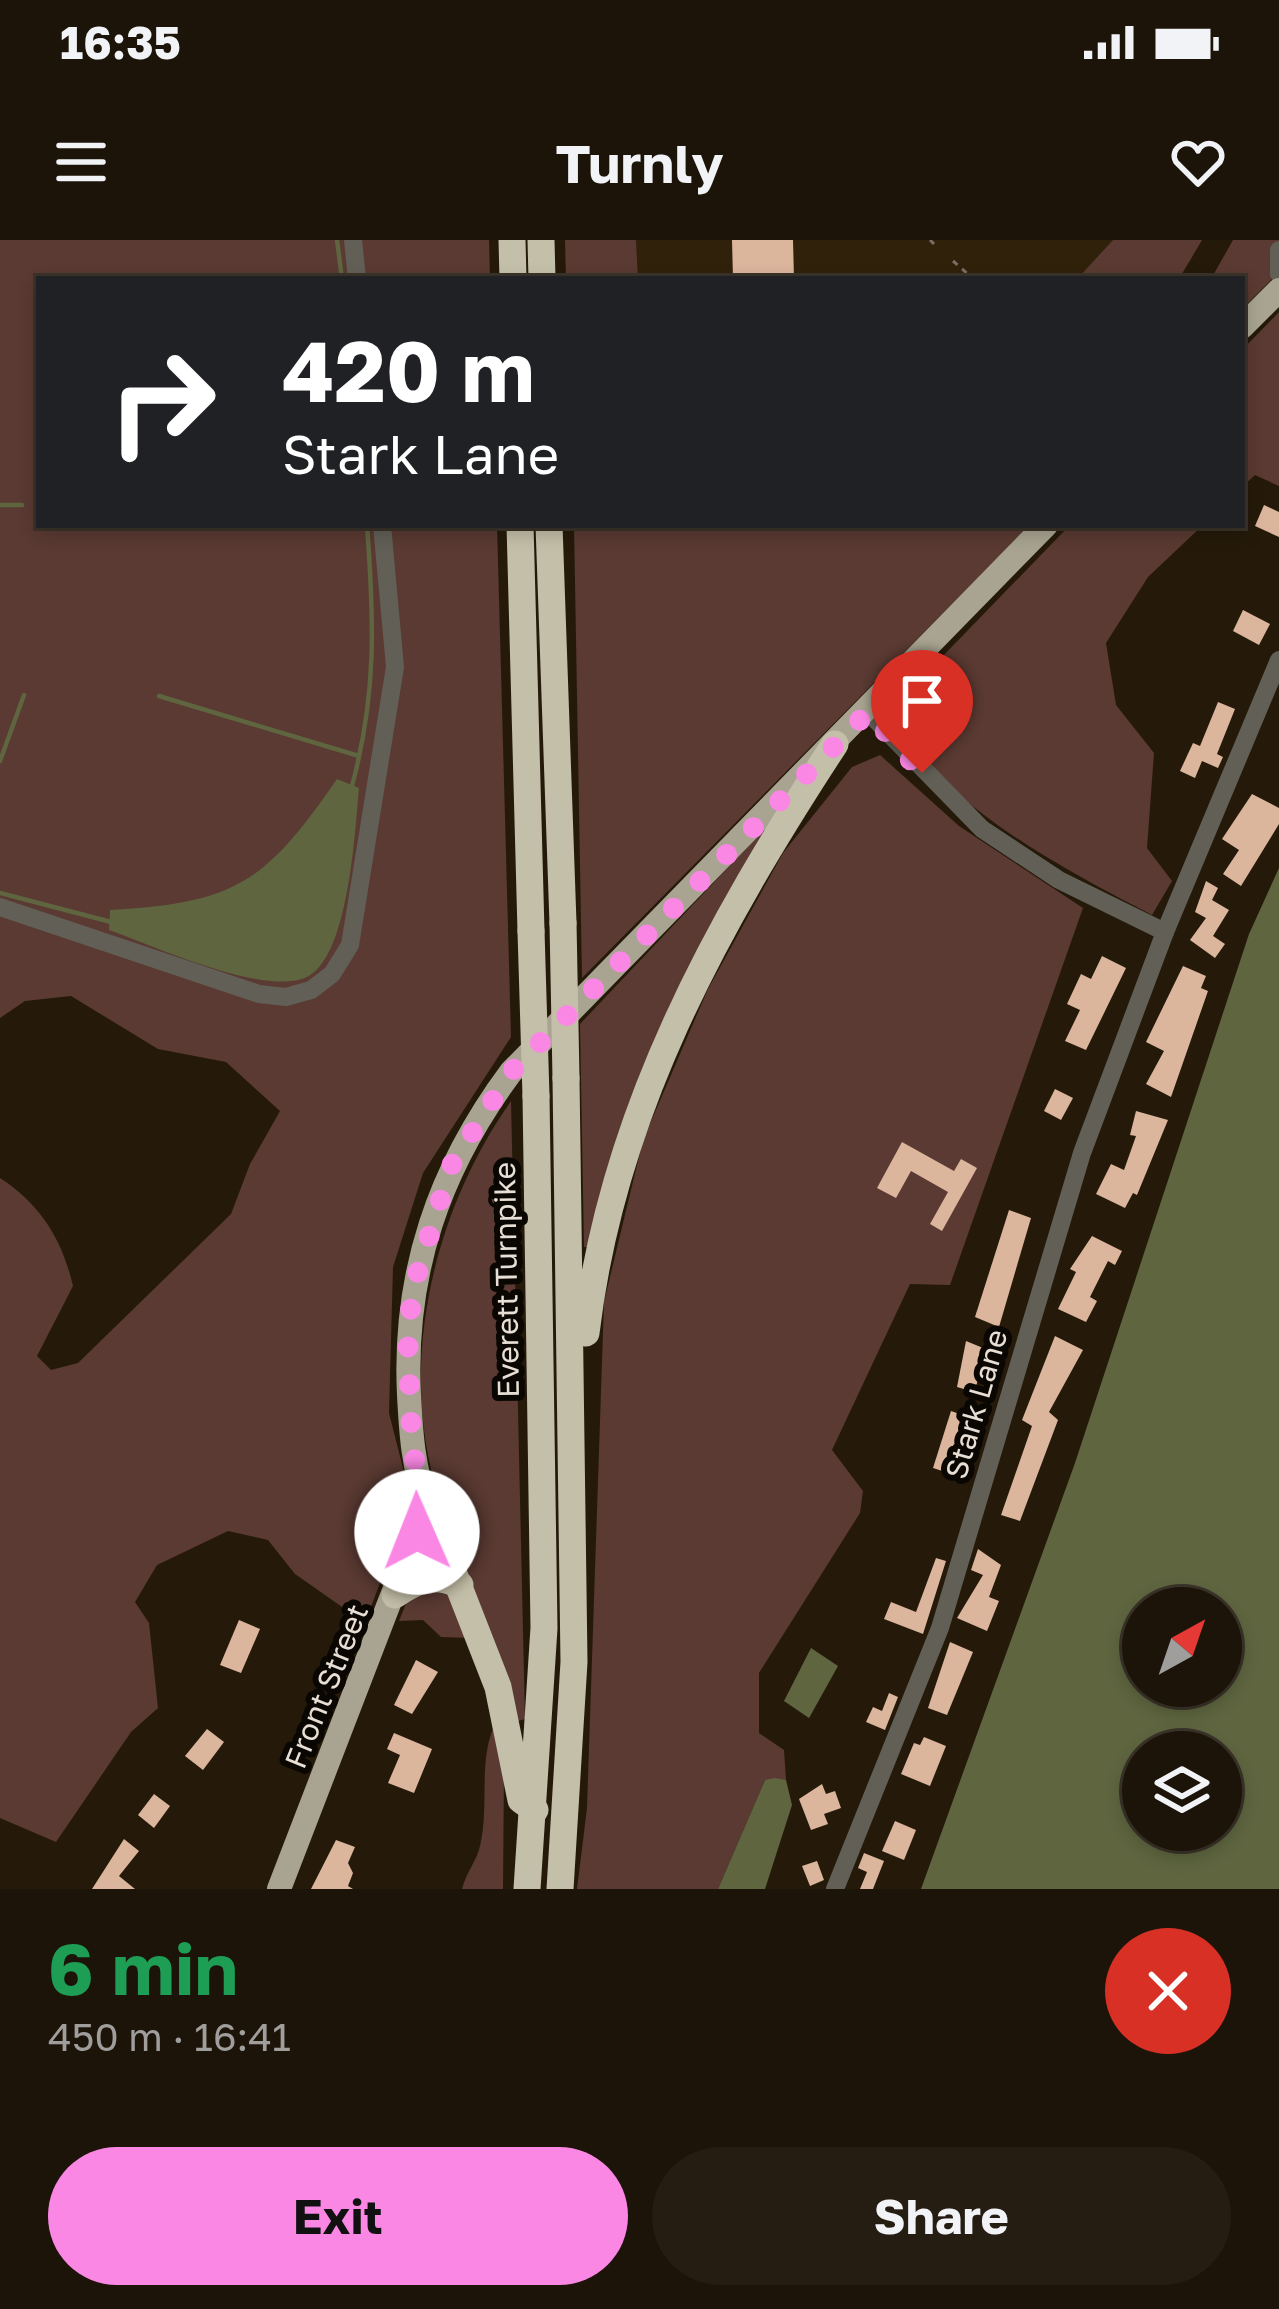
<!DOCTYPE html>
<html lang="en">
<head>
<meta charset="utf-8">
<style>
  body { margin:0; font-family:"Golos Text",sans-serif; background:#251d12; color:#f1f3f6; height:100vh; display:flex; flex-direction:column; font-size:45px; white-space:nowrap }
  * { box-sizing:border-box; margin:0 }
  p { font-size:39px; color:#a09e9c }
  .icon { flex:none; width:66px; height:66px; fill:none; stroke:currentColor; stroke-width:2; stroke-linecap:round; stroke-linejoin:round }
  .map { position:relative; height:1649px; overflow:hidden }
  .drawer { display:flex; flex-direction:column; background:#1c1408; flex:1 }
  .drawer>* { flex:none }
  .guide { position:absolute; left:36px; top:36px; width:1209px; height:252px; border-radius:0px; box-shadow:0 6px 18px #0003,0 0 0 3px #3a3329; background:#202124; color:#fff; overflow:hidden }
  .needle { width:78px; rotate:40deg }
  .controls { position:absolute; left:1122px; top:1347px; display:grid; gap:24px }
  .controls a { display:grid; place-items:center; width:120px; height:120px; border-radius:50%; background:#1c1408; box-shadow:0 6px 18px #0003,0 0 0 3px #3a3329; font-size:60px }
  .pin { position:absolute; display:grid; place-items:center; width:102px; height:102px; color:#fff; margin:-123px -51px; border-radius:50% 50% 50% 0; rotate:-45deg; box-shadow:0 0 12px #0007 }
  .pin .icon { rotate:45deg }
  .me { position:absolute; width:132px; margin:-66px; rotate:359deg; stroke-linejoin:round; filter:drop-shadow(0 0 9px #0008) }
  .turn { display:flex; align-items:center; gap:42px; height:252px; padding:0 48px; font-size:54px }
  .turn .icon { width:156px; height:156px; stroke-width:2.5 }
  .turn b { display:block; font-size:84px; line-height:102px }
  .round { display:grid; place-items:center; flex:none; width:126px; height:126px; border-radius:63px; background:#251d12 }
  .summary { display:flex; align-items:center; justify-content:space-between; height:204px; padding:0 48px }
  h1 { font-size:72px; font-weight:700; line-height:90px; color:#1e9e55 }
  .button { display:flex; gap:24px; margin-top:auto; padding:24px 48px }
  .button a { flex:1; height:138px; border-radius:72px; background:#fb87e5; color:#111; font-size:48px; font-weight:700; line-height:138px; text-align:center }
  .button a+a { background:#251d12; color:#f1f3f6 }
  .status { display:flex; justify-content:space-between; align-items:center; height:84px; padding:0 60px; background:#1c1408; direction:ltr }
  .status svg { height:33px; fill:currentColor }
  header { display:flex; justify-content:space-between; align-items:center; height:156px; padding:0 48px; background:#1c1408; font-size:54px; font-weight:700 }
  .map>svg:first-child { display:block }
</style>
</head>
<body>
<div class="status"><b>16:35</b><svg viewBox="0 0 49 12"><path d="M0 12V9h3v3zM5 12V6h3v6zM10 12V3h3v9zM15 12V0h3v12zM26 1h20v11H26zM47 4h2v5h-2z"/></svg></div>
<header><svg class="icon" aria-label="menu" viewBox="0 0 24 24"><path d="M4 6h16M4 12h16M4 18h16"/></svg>Turnly<svg class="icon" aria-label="heart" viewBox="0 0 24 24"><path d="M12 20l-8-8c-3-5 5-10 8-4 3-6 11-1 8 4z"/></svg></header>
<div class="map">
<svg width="1279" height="1649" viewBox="0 0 1279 1649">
  <rect width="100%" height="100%" fill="#251a0a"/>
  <polygon fill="#30210b" points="636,0 1113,0 1077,39 638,39"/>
  <g fill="#5a3a32">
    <path d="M0,0h489l1,39h-451v246h458l14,512 -88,136 -30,94 -4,146 22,87 -46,123 -70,-49 -27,-34 -40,-9 -71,34 -22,37 14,21 9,85 -27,24 -75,110 -56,-24v-640c41,27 62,61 73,108l-36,70 14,14 27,-7 153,-149 19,-50 30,-53 -54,-49 -68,-13 -87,-53 -46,5 -25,17z"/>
    <polygon points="565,0 636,0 638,39 566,39"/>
    <polygon points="1113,0 1202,0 1179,39 1077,39"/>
    <polygon points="1233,0 1279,0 1279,32 1242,69 1242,39 1211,39"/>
    <polygon points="1279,72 1279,246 1255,235 1242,247 1242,110"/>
    <polygon points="574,285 1030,285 582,738"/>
    <path d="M1070,285h133l-55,52 -42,66 10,62 38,48 -7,95 25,33 -20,34c-63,-33 -271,-136 -245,-222z"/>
    <polygon points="880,515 959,586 1083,668 950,1045 910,1044 832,1210 863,1251 860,1273 759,1433 759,1493 784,1510 786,1540 765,1540 718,1649 577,1649 587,1568 604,1062 643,900 708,749 783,613 852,527"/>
    <polygon points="773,580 593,1007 584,1007 580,784"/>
    <path d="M511,861l14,618 -7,2c-19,-75 -52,-143 -77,-217 -46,-134 -9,-291 70,-403z"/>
    <polygon points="444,1348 472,1398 441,1397 423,1380 399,1381 409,1356"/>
    <path d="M496,1482l8,45 -1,122h-41c4,-16 15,-29 18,-43 10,-42 -3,-86 16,-124z"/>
  </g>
  <g fill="#5e653f" fill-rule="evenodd">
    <path d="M337,539l22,9c-4,42 -10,172 -54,190 -45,17 -151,-32 -196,-48l1,-20c126,-7 156,-28 227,-131z"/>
    <path d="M1279,628v1021h-358l154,-426 174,-529zM1221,1368v78h-78v-78zM1221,1512v78h-78v-78z"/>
    <polygon points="811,1408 838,1426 809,1478 784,1461"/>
    <polygon points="775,1538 786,1540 792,1565 765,1649 718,1649 765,1540"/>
  </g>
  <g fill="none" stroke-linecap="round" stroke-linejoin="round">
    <g stroke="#5e653f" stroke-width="4.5">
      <polyline points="337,0 342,39"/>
      <polyline points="0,265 22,265"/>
      <polyline points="159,456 359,516"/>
      <polyline points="0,521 24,455"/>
      <path d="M352,546c25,-93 22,-166 15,-261"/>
      <polyline points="0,653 115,683"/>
    </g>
  </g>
  <g fill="#dbb59c">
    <polygon points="732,0 793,0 794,39 733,39"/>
    <polygon points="1264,265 1279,272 1279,297 1255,286"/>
    <polygon points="1243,370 1270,384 1259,405 1233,391"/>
    <polygon points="1218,462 1235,469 1217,514 1223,517 1218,528 1202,521 1195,538 1180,531 1193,503 1200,506"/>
    <polygon points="1252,554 1279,568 1279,584 1241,646 1223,634 1239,610 1222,599"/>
    <polygon points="1206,641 1218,648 1212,660 1229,670 1213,696 1225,704 1215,718 1190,700 1206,678 1195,672"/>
    <polygon points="1102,716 1126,728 1086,810 1065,801 1080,770 1067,764 1081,734 1091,739"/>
    <polygon points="1183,726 1206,736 1201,748 1208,751 1171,857 1146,844 1164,811 1146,802"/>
    <polygon points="1055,849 1073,858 1061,880 1044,871"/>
    <polygon points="1136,871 1168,880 1137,955 1133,953 1125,968 1096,954 1111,924 1124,930 1136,896 1130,895"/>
    <polygon points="902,902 954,931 961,919 977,928 942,991 930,984 948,952 911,931 896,958 877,948"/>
    <polygon points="1009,970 1031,978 999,1087 975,1077"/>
    <polygon points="1092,996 1122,1011 1115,1025 1108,1021 1090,1057 1097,1061 1086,1082 1058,1069 1076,1032 1070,1029"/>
    <polygon points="1055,1096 1083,1110 1049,1172 1058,1180 1020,1281 1001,1275 1032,1186 1022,1180"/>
    <polygon points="966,1101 988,1110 974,1152 957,1147"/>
    <polygon points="951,1171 965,1176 952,1234 933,1228"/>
    <polygon points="978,1309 1001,1325 989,1357 999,1361 987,1391 957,1378 983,1335 971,1330"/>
    <polygon points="936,1318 946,1321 923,1394 884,1379 891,1362 916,1372"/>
    <polygon points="239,1380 260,1389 241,1433 220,1425"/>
    <polygon points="950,1402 973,1412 947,1475 928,1468"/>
    <polygon points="416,1420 438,1432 412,1474 394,1465"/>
    <polygon points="889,1453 898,1457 885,1490 866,1482 873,1467 882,1471"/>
    <polygon points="207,1489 224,1502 203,1530 185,1516"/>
    <polygon points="394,1493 432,1509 414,1553 388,1543 400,1515 387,1509"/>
    <polygon points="924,1497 946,1506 930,1546 901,1534 914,1503 920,1505"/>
    <polygon points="822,1544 826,1554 835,1551 841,1568 824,1574 828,1584 811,1590 799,1559"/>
    <polygon points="154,1554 170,1566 154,1588 138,1575"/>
    <polygon points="895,1581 916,1590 904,1620 882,1611"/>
    <polygon points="124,1599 139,1611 119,1636 135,1649 92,1649"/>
    <polygon points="336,1600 355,1607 348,1623 353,1633 348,1646 353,1649 311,1649"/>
    <polygon points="864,1613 884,1621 873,1649 860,1649 867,1632 858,1628"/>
    <polygon points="817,1621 824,1640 810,1646 802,1626"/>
  </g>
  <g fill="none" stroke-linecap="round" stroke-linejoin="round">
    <g stroke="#786e61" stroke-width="3" stroke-dasharray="6 6" stroke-linecap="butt">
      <polyline points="930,0 934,4"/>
      <polyline points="953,21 969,35"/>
    </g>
    <g stroke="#615f56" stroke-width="18">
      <polyline points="353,0 357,39"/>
      <polyline points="1279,10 1279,34"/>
      <polyline points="868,472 982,589 1059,640 1165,692"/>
      <polyline points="0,667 259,754 286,757 311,750 332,734 350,705 395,427 382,285"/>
      <polyline points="835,1649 940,1388 1082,913 1165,692 1279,420"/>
    </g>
    <g stroke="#a8a491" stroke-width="24">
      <polyline points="1242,87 1279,50"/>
      <path d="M279,1649l148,-384c-14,-37 -16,-72 -18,-110 -6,-122 30,-226 102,-323l535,-547"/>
    </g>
    <g stroke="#c4bfa8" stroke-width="27">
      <polyline points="512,0 513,39"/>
      <polyline points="541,0 542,39"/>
      <polyline points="520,285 531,691"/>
      <polyline points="549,285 563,683"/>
      <path d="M586,1093c26,-220 130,-407 249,-589"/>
      <polyline points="427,1265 498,1447 521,1560 535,1570"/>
      <path d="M395,1355c23,-16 39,-22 65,-10"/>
      <polyline points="527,1649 544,1388 536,856"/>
      <polyline points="560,1649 574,1422 566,838"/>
    </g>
    <g stroke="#c4bfa8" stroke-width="27">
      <polyline points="563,683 566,838"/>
      <polyline points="531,691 536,856"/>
    </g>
  </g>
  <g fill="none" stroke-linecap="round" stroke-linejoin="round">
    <polyline stroke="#fb87e5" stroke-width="21" stroke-dasharray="0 37.8" points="417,1292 427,1264 412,1211 408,1103 412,1051 451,926 511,832 868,472 922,533"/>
  </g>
  <g text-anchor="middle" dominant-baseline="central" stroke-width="12" stroke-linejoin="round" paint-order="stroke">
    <g font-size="30" fill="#e7dfd5" stroke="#0a0602">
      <text transform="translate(506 1040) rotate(-91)">Everett Turnpike</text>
      <text transform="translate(976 1164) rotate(-74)">Stark Lane</text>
      <text transform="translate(326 1446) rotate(-68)">Front Street</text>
    </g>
  </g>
</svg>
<div class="controls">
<a><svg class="needle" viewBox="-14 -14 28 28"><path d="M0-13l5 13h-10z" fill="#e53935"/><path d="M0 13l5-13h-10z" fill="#a09e9c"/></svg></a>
<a><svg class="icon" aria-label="layers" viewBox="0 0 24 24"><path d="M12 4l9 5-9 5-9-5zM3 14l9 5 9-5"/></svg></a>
</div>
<div class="pin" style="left:922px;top:533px;background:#d93025"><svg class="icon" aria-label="arrive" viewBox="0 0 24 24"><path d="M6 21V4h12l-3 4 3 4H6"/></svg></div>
<svg class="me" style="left:417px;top:1292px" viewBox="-20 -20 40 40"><circle r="19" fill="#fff"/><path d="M0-13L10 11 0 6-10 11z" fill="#fb87e5"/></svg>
<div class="guide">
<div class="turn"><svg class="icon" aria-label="right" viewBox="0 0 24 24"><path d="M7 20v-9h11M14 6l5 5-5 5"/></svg><div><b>420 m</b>Stark Lane</div></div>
</div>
</div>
<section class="drawer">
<div class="summary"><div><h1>6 min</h1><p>450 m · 16:41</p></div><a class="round" style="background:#d93025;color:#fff"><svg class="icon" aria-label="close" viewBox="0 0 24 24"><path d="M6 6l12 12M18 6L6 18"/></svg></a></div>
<div class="button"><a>Exit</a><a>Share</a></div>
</section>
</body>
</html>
